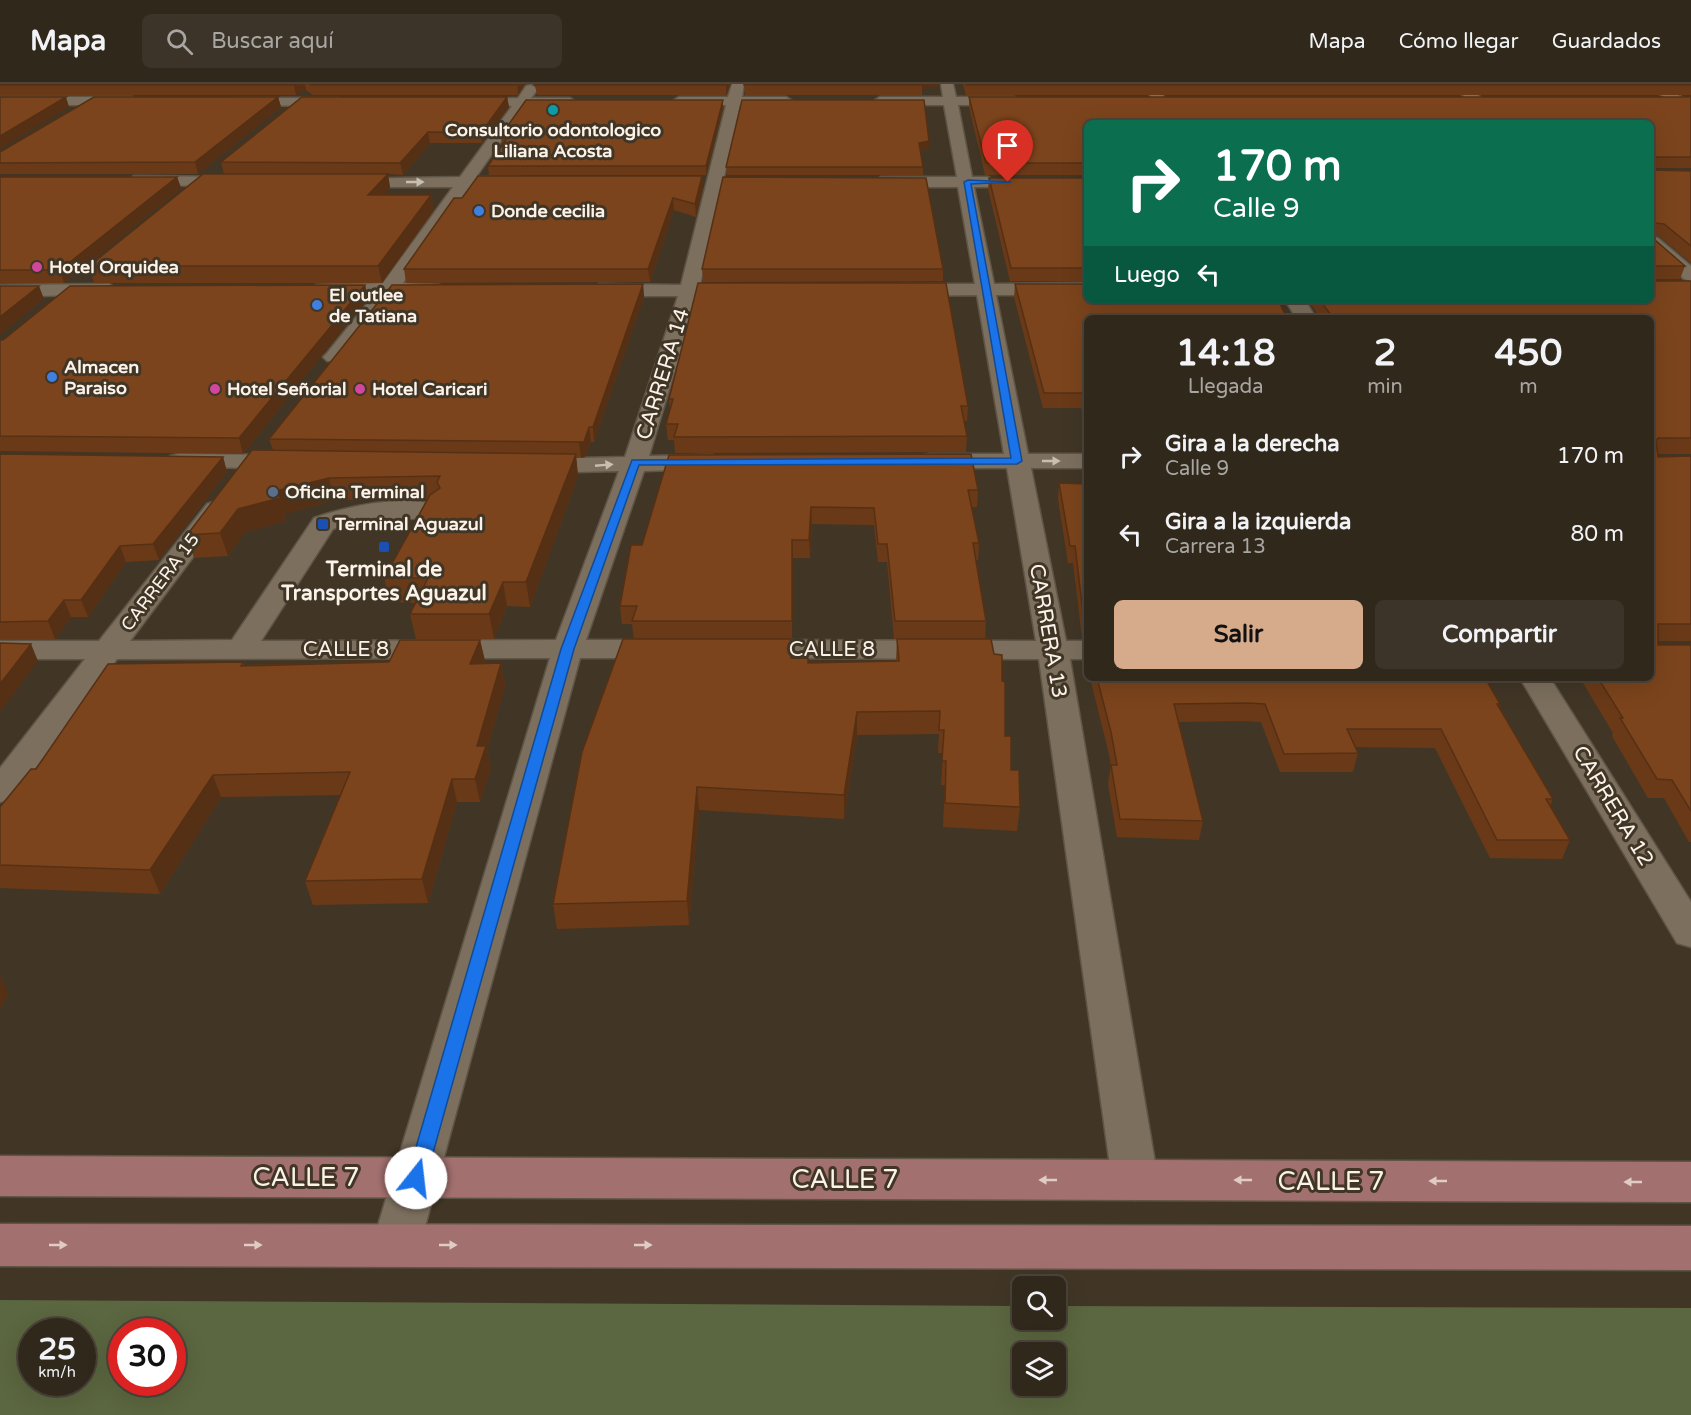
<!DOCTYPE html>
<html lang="es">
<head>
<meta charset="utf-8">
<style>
  body { margin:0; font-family:"Varela Round",sans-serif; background:#3d3429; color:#f1f3f6; height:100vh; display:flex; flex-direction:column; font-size:22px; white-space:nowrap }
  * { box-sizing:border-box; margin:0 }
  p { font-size:20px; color:#a8a6a3 }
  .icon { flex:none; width:33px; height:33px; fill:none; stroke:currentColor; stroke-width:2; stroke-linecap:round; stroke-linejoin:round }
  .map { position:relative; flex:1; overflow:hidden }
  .details { position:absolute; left:1084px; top:231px; width:570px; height:366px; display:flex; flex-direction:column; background:#31281c; border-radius:9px; box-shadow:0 6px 24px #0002,0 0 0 2px #4c443b }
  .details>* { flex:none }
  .hud { position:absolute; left:1084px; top:36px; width:570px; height:183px; border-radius:9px; box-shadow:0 6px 24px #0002,0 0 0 2px #4c443b; background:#0b6e4f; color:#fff; overflow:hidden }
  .controls { position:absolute; left:1012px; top:1192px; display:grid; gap:12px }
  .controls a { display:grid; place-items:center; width:54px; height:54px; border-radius:9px; background:#31281c; box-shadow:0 6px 24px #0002,0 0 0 2px #4c443b; font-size:30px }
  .speed { position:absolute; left:18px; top:1234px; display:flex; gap:12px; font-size:30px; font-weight:700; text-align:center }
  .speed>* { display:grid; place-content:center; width:78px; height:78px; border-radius:50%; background:#31281c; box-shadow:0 6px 24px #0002,0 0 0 2px #4c443b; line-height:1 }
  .speed small { font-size:15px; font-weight:400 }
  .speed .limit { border:9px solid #d22; background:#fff; color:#111 }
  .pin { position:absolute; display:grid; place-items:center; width:51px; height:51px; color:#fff; margin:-62px -26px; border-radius:50% 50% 50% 0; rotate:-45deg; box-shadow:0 0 6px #0007 }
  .pin .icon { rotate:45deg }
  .me { position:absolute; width:66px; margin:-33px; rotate:16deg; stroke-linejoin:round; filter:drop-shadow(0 0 4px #0008) }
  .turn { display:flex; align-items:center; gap:21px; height:126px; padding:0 30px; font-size:27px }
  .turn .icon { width:78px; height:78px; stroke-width:2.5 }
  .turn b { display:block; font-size:42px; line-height:51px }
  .then { display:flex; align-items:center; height:57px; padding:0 30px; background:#0003; gap:12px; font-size:22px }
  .eta { display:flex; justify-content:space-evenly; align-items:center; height:102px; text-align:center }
  .eta b { font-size:36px; font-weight:700; line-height:42px }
  .primary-button { display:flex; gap:12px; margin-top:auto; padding:12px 30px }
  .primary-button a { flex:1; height:69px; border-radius:9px; background:#d6ab8b; color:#111; font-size:24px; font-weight:700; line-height:69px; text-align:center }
  .primary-button a+a { background:#3d3429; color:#f1f3f6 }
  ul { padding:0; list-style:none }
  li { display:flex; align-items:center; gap:18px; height:78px; padding:0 30px }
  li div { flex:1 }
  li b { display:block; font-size:22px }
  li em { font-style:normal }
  header { display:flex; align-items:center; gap:36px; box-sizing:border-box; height:84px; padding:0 30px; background:#31281c; border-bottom:2px solid #4c443b }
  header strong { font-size:28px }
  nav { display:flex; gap:33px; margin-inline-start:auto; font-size:21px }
  .search { width:420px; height:54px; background:#3d3429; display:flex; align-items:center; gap:15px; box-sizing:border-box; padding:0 21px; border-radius:9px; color:#a8a6a3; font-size:22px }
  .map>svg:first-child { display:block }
</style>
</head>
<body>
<header>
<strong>Mapa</strong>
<div class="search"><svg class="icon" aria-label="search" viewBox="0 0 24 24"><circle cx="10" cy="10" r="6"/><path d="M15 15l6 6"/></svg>Buscar aquí</div>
<nav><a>Mapa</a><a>Cómo llegar</a><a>Guardados</a></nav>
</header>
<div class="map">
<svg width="1691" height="1331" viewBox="0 0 1691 1331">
  <rect width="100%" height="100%" fill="#413626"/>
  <path fill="#5b6740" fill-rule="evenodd" d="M0,1216l1023,6v14h33v-14l635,2v107h-1691zM32,1248h50v51h-50zM122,1248h50v51h-50zM1023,1269h33v33h-33z"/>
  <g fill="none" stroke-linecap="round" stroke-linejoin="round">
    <g stroke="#5f5547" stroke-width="3">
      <g id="minor">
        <path d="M732,0h12l-2,13h44l7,4 -7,4h-46l-40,180 16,2 3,4 -3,4 -19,2 -48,159 63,-1 9,2 3,5 -3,5 -9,2 -68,2 -58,169h78l11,3 4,6 -4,6 -11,3h-84l-160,587 -7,15 -17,6 -17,-6 -7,-15 178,-587 -433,1 -105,140 -12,3v-34l85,-109h-85v-18h99l108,-137 9,-3 9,3 4,5 -99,132 102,-1 82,-122c37,-13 86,-23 125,-13l4,5 -4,5c-36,9 -67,-1 -106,14l-72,112 295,-1 63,-169 -86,2 -9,-2 -3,-5 3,-5 9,-2 92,-2 53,-161h-79l-10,-6 10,-6 82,1 45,-180h-47l-7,-4 7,-4h49z"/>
        <polygon points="941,0 953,0 956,13 1014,13 1021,17 1014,21 958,21 972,93 988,93 996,98 988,103 974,103 994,200 1088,199 1088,211 996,211 1028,370 1088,370 1088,384 1031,384 1066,557 1088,557 1088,575 1070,575 1158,1096 1151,1110 1135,1116 1119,1110 1112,1096 1039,575 746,574 735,571 731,565 735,559 746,556 1036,557 1007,384 929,384 920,382 917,377 920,372 929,370 1004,370 977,211 902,212 892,206 902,200 975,200 958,103 881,103 873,98 881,93 957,93 944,21 880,21 873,17 880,13 943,13"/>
        <polygon points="1143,0 1155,0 1182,39 1168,39"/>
        <polygon points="1450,0 1464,0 1512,39 1496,39"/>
        <polygon points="1641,0 1657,0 1691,18 1691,27"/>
        <polygon points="531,1 538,5 531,14 570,14 577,18 570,22 526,22 476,93 520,93 528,98 526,101 470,103 403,199 440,201 443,205 440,209 394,211 341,277 327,277 323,273 327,269 374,211 323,211 316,209 313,205 316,201 383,199 453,103 344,103 338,101 336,98 338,95 460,93 512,22 463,22 456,18 458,15 518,14 526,2"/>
        <polygon points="0,13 132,13 139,17 132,21 0,21"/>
        <polygon points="235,14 339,14 346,18 339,22 230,21 230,15"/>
        <polygon points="134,92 238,93 246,98 238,103 128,100 126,97"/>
        <polygon points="1652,153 1658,154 1691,182 1691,197 1684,195 1652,167"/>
        <polygon points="109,200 119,206 116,210 0,213 0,201"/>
        <polygon points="1285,216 1305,216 1316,234 1296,234"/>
        <polygon points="179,370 289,371 298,373 301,378 298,383 289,385 170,382 167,377 170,372"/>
        <polygon points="1520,594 1550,594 1691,818 1691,863 1677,859"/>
      </g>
    </g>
    <g stroke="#5f5547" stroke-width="3">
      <g id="major">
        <polygon points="0,1072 1691,1078 1691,1118 0,1112"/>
        <polygon points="0,1140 1691,1142 1691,1186 0,1182"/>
      </g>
    </g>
    <use href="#minor" fill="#7c6f5e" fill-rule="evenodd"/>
    <use href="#major" fill="#a2706f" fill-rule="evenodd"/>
  </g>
  <g fill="#6a3a18">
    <polygon points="0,0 527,0 524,1 518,11 313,11 306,6 296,11 0,11"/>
    <polygon points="533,0 731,0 726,11 537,11 535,2"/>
    <polygon points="744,0 940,0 939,2 922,5 922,11 745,11"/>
    <polygon points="963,0 1691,0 1691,11 966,11"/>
    <polygon points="278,13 281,23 198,90 0,90 0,68"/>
    <polygon points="507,13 509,23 482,59 430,59 403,91 388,90 390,104 384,111 431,111 434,126 382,199 94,199 89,182 224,90 221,78"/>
    <polygon points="969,13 1691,13 1691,84 1655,84 1654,86 1691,87 1691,179 1659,152 1655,152 1655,156 1685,182 1680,195 1655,195 1655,197 1691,197 1691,370 1658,370 1658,373 1691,372 1691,557 1658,557 1658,561 1691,561 1691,758 1689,758 1664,714 1648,714 1612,652 1613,649 1580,594 1652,594 1652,234 1320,234 1308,216 1652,216 1652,39 1088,39 1088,91 985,91 969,23"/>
    <polygon points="723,23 706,91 489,91 488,82 503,60 502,60 501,51"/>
    <polygon points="929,57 929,64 920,67 923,83 923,91 727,91 726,83"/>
    <polygon points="0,93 177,93 181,104 64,199 0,199"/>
    <polygon points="989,94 1088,94 1088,197 1010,197 988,105"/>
    <polygon points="703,104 696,133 674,126 650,198 406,199 404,185"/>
    <polygon points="702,185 943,185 943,197 703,198"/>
    <polygon points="643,200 644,213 594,358 591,358 585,373 576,374 578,392 530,523 507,522 494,555 416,555 410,530 416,519 390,518 384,494 427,415 334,416 284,430 286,437 245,448 228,472 194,474 187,451 273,366 269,355"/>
    <polygon points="1015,200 1088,234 1088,352 1081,324 1043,324 1014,213"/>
    <polygon points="365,201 368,214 243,370 0,367 0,256"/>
    <polygon points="669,315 968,322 967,337 964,337 967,352 966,368 675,369 674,356 668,356 666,340 670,326"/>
    <polygon points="0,370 223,373 227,388 159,476 126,478 88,533 71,533 55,555 0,555"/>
    <polygon points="669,371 978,406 977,423 971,423 979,459 978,476 976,476 986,537 985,555 894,555 887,478 878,478 874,441 812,440 810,474 793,474 792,555 634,555 632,540 622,540 620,522 642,461"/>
    <polygon points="1059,399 1088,400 1088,556 1082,555 1073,479 1068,479 1058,415"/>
    <polygon points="897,555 994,570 1002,597 1005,652 1011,686 1020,723 1017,747 943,743 945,701 941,701 943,669 938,669 939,650 857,651 844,735 699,726 689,841 557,845 553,820 792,574 808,579 896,577"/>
    <polygon points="480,556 485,577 484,579 501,579 505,601 487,666 491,684 480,718 457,718 428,819 313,821 305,797 341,711 221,713 160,810 0,804 0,723 36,685 243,578 244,581 389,578"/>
    <polygon points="1088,562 1088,585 1086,577"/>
    <polygon points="1090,594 1485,594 1500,620 1499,624 1553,715 1550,722 1570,756 1562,775 1490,774 1435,664 1355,663 1358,669 1353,688 1280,688 1261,638 1243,637 1179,638 1203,737 1199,756 1117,753 1108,700 1111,681 1108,666"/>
  </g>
  <g fill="#563014">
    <polygon points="296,0 305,0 306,6 296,11 294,1"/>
    <polygon points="517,0 527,0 524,1 518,11"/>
    <polygon points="726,0 731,0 726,11"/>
    <polygon points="921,0 940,0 939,2 922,5 922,1"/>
    <polygon points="66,13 69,23 0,65 0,52"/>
    <polygon points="278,13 281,23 198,90 195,78"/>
    <polygon points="507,13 509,23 482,59 481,49"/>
    <polygon points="723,16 723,23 706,91 706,82"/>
    <polygon points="428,48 430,59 403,91 400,79"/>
    <polygon points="929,57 929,64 919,67 919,59"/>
    <polygon points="388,90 390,104 371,126 368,111"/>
    <polygon points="702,92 703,104 696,133 695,120"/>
    <polygon points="177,93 181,104 64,199 60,186"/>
    <polygon points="431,111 434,126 382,199 378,182"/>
    <polygon points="673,114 674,126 650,198 648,185"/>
    <polygon points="643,200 644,213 594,358 593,343"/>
    <polygon points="365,201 368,214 243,370 239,354"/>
    <polygon points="39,202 44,215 0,251 0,233"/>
    <polygon points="589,343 591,358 585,373 581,374 579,359"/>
    <polygon points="576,370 578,392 530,523 526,498"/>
    <polygon points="223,373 227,388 159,476 153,460"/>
    <polygon points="329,394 334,416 284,430 286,437 245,448 228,472 220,449 238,425 276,407"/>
    <polygon points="811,423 812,440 810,474 809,456"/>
    <polygon points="792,456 793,474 792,555"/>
    <polygon points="120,462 126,478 88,533 81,516"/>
    <polygon points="503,498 507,522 494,555 489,530"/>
    <polygon points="64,516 71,533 55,555 48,537"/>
    <polygon points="480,556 485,577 475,602 470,580"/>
    <polygon points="31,560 38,577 0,628 0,600"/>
    <polygon points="501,579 505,601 487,666 491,684 480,718 475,695 477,662"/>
    <polygon points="857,628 857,651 844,735 844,711"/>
    <polygon points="213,691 221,713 160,810 150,786"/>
    <polygon points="452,695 457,718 428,819 422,795"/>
    <polygon points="697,703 699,726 689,841 687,817"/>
    <polygon points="0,892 9,909 0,925"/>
  </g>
  <g fill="#7b441c" stroke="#563014" stroke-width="1.5">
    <polygon points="0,0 296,0 294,1 0,1"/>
    <polygon points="309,0 517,0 516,1 311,1"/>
    <polygon points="536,0 726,0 726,1 535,1"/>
    <rect x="744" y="0" width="178" height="1"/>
    <rect x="966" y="0" width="725" height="1"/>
    <polygon points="0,13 66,13 0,52"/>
    <polygon points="94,13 278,13 195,78 0,79 0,68"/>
    <polygon points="302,13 507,13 481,49 428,48 400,79 221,78"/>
    <polygon points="969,13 1691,13 1691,73 1656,73 1654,86 1691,87 1691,162 1664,140 1655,139 1655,156 1685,182 1655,182 1655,197 1691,197 1691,354 1658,354 1656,357 1658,373 1691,372 1691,540 1658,540 1658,561 1691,561 1691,727 1672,696 1657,695 1620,634 1623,634 1598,594 1652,594 1652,234 1333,234 1320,216 1652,216 1652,39 1088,39 1088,79 986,79"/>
    <polygon points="526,16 723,16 706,82 488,82 509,51 501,51"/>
    <polygon points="742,16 924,16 929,57 919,59 923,83 726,83"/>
    <polygon points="203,90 388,90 368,111 431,111 378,182 89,182"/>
    <polygon points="478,92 702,92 695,120 673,114 648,185 404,185 454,114 462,114"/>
    <polygon points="0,93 177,93 60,186 0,186"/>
    <polygon points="723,93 926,94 943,185 702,185"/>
    <polygon points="989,94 1088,94 1088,184 1011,184"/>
    <polygon points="698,199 946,199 968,322 961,322 967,352 674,353 678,340 666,340 673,315 669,315"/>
    <polygon points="643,200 593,343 589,343 584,358 269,355 392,201"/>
    <polygon points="1015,200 1088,200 1088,216 1278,216 1287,234 1088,234 1088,330 1082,309 1044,309"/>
    <polygon points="365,201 239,354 0,352 0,256 3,256 70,202"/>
    <polygon points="0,202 39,202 0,233"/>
    <polygon points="252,366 576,370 526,498 503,498 489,530 410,530 428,494 384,494 430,411 440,404 437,398 440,392 329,394 276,407 280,414 238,425 220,449 187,451"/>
    <polygon points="0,370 223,373 153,460 120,462 81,516 64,516 48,537 0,538"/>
    <polygon points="971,370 978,406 968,406 979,459 973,459 986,537 895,537 887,460 878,460 874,424 811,423 809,456 792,456 792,537 632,537 637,522 620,522 631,461 642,461 669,371"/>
    <polygon points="1059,399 1088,400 1088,538 1084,537 1075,462 1070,462"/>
    <polygon points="623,555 791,555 791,574 808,574 808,579 899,577 897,555 991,555 994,570 1002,571 1002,597 1005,598 1005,652 1011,652 1011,686 1019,686 1020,723 945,719 946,677 942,677 944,646 939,646 940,627 857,628 844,711 697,703 687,817 553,820 582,668"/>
    <polygon points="400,556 480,556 470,580 501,579 477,662 486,662 475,695 452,695 422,795 305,797 350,688 213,691 150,786 0,781 0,723 31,685 36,685 108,580 243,578 241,582 389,578"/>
    <polygon points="0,559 31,560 0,600"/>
    <polygon points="1097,594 1485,594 1500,620 1497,620 1553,715 1546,715 1570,756 1497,756 1441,645 1347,645 1358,669 1284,670 1265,620 1247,619 1174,620 1203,737 1120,735 1111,681 1117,681 1111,648"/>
  </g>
  <defs><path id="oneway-solid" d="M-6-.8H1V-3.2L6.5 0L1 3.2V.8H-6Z" transform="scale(1.5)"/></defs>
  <g fill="#c8beb2">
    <use href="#oneway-solid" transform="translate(415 98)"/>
    <use href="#oneway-solid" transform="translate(1051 377)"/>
    <use href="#oneway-solid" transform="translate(604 381) rotate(-5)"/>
  </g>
  <g fill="#e0ccc5">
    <use href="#oneway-solid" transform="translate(1048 1096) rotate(-180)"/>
    <use href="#oneway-solid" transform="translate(1243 1096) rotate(-180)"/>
    <use href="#oneway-solid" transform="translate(1438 1097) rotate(-180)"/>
    <use href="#oneway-solid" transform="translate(1633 1098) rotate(-180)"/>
    <use href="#oneway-solid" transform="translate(58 1161)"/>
    <use href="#oneway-solid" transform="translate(253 1161)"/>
    <use href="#oneway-solid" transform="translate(448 1161)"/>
    <use href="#oneway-solid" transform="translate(643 1161)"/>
  </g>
  <polygon fill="#1a73e8" stroke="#114b97" stroke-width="1.5" points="968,96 1011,98 971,100 1022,377 1017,380 639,381 574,565 426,1094 423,1100 416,1102 409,1100 407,1094 561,565 632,376 1011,374 964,98"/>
  <circle fill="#0f9aa8" stroke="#413626" stroke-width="2" cx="553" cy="26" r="6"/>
  <g fill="#3f7fe0" stroke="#413626" stroke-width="2">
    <circle cx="479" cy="127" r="6"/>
    <circle cx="317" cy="221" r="6"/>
    <circle cx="52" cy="293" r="6"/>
  </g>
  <g fill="#d1479c" stroke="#413626" stroke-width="2">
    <circle cx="37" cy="183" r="6"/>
    <circle cx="215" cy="305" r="6"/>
    <circle cx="360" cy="305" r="6"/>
  </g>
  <circle fill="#5c6f8a" stroke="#413626" stroke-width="2" cx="273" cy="408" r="6"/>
  <g fill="#1a4fb4" stroke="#413626" stroke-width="2">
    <rect x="317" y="434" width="12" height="12" rx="3"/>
    <rect x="378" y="457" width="12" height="12" rx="3"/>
  </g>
  <g text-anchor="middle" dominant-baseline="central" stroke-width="6" stroke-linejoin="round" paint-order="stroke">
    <g font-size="18" font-weight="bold" fill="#fbf3ea" stroke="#413626" text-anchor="start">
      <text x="553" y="46" text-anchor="middle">Consultorio odontologico<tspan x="553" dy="21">Liliana Acosta</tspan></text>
      <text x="491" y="127">Donde cecilia</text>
      <text x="49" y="183">Hotel Orquidea</text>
      <text x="329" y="211">El outlee<tspan x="329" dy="21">de Tatiana</tspan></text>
      <text x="64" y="283">Almacen<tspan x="64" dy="21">Paraiso</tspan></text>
      <text x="227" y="305">Hotel Señorial</text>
      <text x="372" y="305">Hotel Caricari</text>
      <text x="285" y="408">Oficina Terminal</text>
      <text x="335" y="440">Terminal Aguazul</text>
    </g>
    <g font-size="18" fill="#fbf3ea" stroke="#413626">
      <text transform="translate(160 498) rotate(-53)">CARRERA 15</text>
    </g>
    <g font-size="21" fill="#fbf3ea" stroke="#413626">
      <text transform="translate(663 290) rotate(-73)">CARRERA 14</text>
      <text transform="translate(1048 547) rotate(80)">CARRERA 13</text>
      <text x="346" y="565">CALLE 8</text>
      <text x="832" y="565">CALLE 8</text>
      <text transform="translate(1613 722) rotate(59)">CARRERA 12</text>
    </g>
    <g font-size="21" font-weight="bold" fill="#fbf3ea" stroke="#413626">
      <text x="384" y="485">Terminal de<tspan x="384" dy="24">Transportes Aguazul</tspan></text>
    </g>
    <g font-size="26" fill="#fbf3ea" stroke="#413626">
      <text x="306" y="1093">CALLE 7</text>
      <text x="845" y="1095">CALLE 7</text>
      <text x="1331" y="1097">CALLE 7</text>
    </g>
  </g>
</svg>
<div class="controls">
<a><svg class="icon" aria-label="search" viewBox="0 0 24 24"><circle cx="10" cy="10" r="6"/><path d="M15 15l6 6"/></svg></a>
<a><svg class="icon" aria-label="layers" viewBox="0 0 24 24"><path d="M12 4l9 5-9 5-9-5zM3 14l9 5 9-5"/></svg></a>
</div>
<div class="speed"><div>25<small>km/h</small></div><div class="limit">30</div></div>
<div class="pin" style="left:1008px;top:98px;background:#d93025"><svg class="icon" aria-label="arrive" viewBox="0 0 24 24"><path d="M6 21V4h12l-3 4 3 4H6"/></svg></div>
<svg class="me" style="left:416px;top:1094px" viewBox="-20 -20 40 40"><circle r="19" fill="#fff"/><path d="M0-13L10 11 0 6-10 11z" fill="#1a73e8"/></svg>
<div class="hud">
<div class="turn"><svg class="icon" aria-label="right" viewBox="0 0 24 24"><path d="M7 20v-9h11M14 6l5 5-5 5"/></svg><div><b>170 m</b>Calle 9</div></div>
<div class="then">Luego<svg class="icon" aria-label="left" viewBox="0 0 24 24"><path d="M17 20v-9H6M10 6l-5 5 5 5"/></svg></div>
</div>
<section class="details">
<div class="eta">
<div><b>14:18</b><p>Llegada</p></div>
<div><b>2</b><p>min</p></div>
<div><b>450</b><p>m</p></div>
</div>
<ul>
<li><svg class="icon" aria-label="right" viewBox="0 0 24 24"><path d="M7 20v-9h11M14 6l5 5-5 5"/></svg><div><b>Gira a la derecha</b><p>Calle 9</p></div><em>170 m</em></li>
<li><svg class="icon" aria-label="left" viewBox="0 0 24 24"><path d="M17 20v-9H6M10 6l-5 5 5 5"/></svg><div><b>Gira a la izquierda</b><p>Carrera 13</p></div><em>80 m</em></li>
</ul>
<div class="primary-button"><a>Salir</a><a>Compartir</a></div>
</section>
</div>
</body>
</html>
